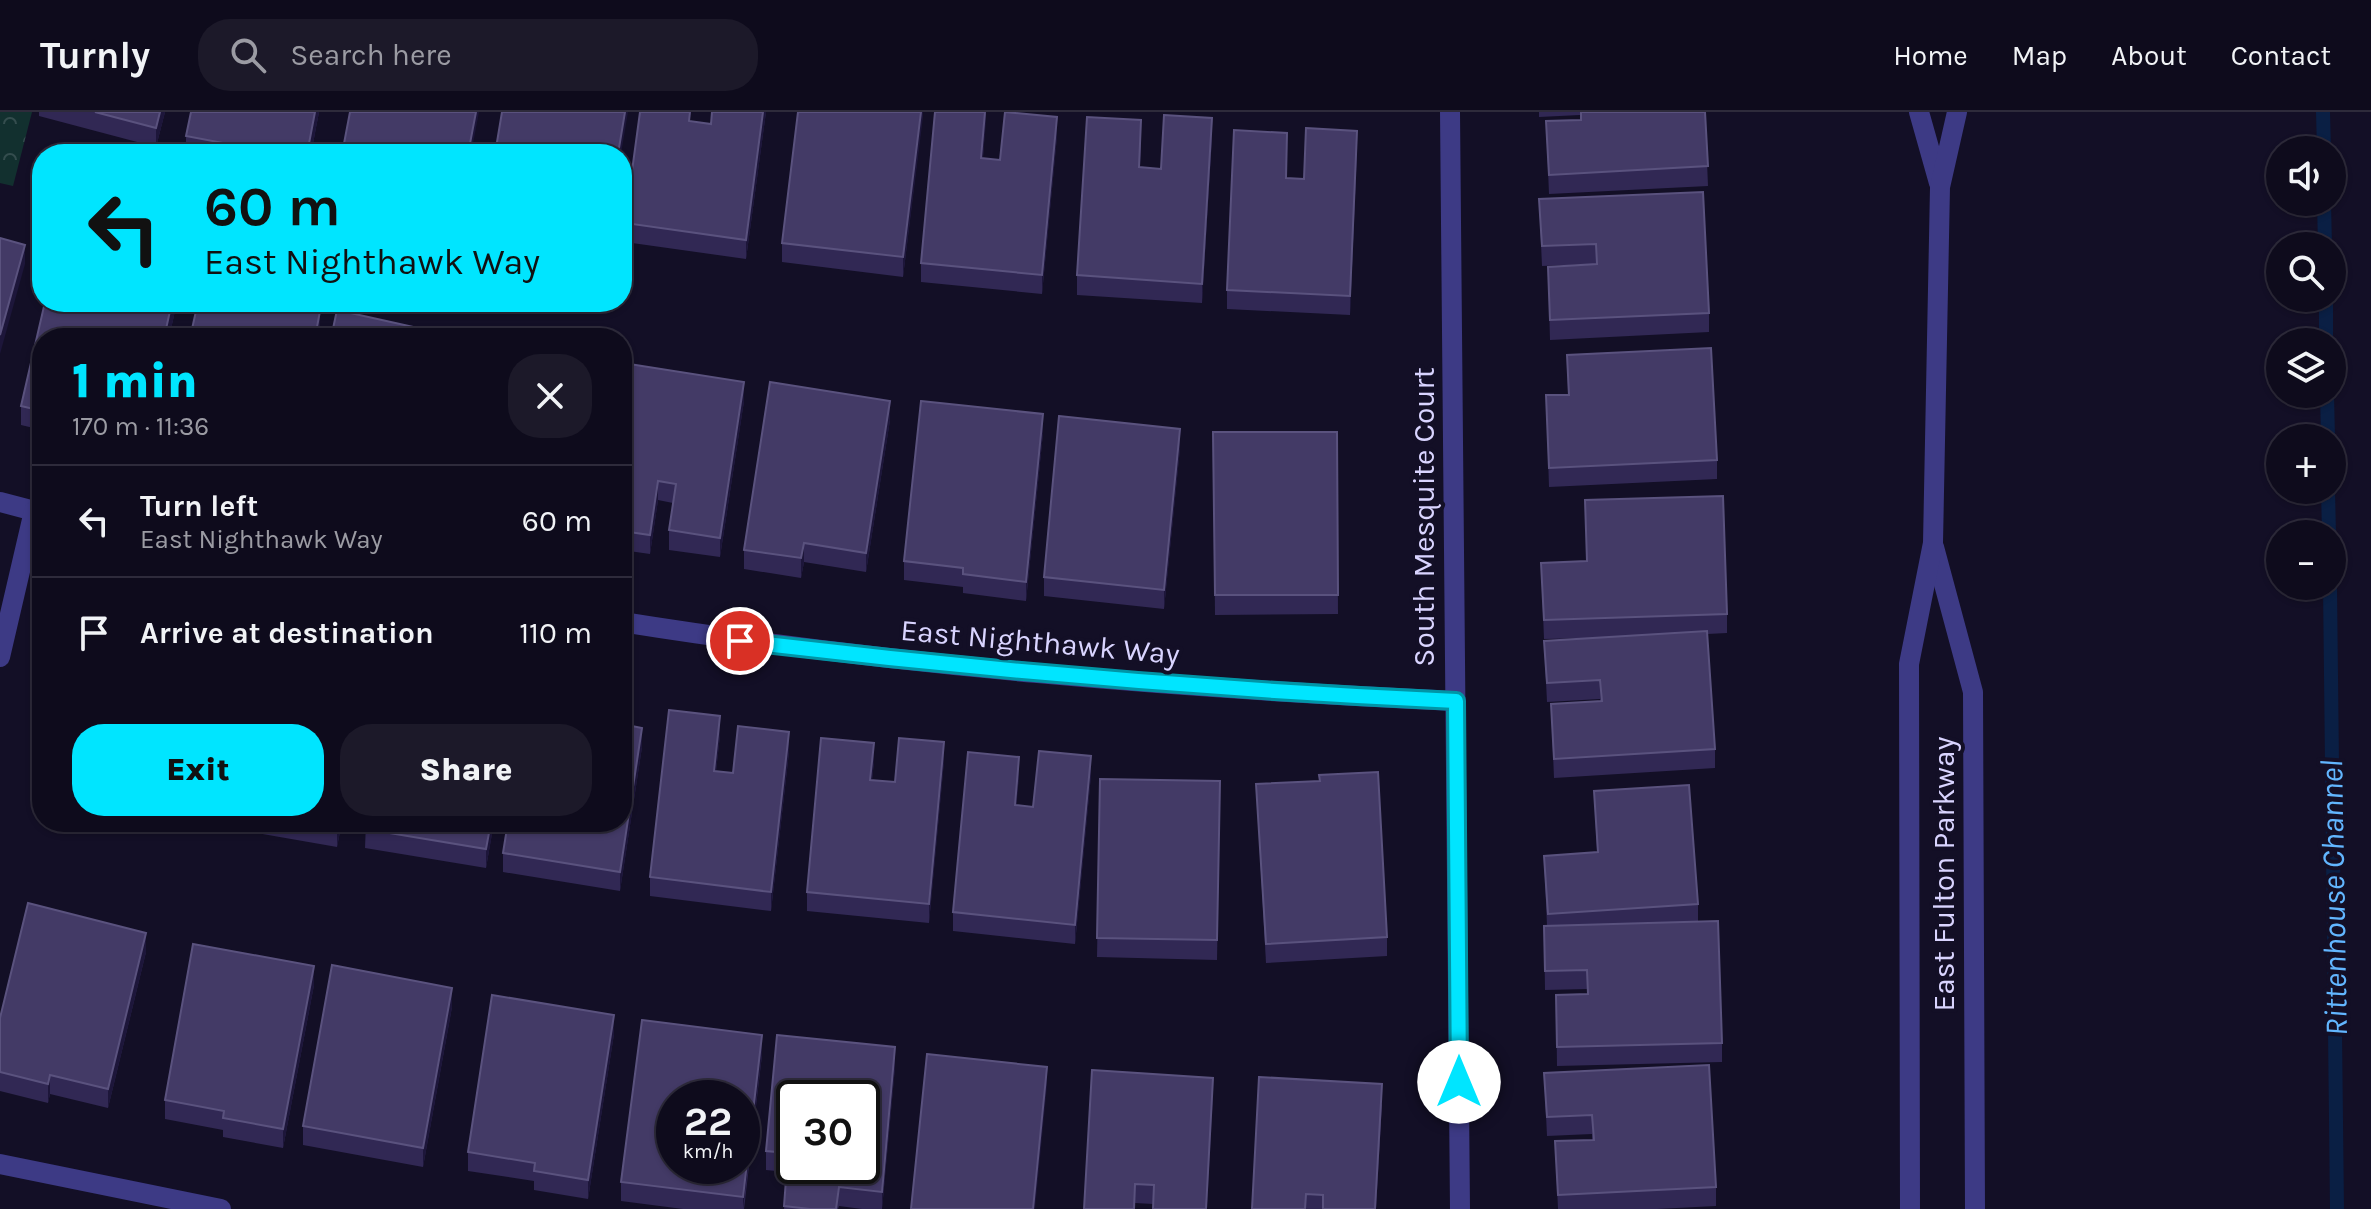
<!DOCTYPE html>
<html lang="en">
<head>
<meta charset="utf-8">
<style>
  body { margin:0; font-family:Karla,sans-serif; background:#1c1929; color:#f1f3f6; height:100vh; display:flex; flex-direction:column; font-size:30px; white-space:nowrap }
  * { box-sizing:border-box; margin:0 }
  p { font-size:26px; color:#9b9ba3 }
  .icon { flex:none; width:44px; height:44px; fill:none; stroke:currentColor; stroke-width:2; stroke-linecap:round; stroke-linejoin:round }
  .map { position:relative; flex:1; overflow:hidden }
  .drawer { position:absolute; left:32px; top:216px; width:600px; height:504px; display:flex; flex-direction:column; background:#0e0b1c; border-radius:32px; box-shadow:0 2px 6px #0004,0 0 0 2px #2e2b3b }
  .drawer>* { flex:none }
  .guide { position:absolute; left:32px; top:32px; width:600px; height:168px; border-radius:32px; box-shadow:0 2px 6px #0004,0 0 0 2px #2e2b3b; background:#00e5ff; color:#111; overflow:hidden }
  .controls { position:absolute; left:2266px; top:24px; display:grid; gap:16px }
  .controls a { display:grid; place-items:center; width:80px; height:80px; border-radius:50%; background:#0e0b1c; box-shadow:0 2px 6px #0004,0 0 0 2px #2e2b3b; font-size:40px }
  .speed { position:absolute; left:656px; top:968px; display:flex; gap:16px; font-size:40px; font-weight:700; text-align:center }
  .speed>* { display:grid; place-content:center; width:104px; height:104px; border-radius:50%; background:#0e0b1c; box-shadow:0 2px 6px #0004,0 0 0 2px #2e2b3b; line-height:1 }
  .speed small { font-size:20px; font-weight:400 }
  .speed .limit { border:4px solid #111; border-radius:12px; background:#fff; color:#111 }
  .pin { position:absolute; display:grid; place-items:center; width:68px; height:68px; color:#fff; margin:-34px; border:4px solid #fff; border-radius:50%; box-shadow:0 2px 8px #0007 }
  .me { position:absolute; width:88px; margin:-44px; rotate:0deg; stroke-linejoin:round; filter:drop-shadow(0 0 6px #0008) }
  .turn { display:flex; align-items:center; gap:28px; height:168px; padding:0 40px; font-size:36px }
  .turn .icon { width:104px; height:104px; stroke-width:2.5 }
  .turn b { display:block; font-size:56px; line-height:68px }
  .round { display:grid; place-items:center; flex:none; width:84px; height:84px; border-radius:32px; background:#1c1929 }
  .headline { display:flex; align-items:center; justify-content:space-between; height:136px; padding:0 40px }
  h1 { font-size:48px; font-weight:800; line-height:60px; color:#00e5ff }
  .button { display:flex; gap:16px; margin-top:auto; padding:16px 40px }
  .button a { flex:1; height:92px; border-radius:32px; background:#00e5ff; color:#111; font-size:32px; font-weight:800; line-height:92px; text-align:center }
  .button a+a { background:#1c1929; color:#f1f3f6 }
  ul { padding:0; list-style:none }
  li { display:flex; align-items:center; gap:24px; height:112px; padding:0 40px; border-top:2px solid #2e2b3b }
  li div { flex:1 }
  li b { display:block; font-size:30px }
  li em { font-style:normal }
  header { display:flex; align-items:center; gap:48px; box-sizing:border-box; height:112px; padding:0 40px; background:#0e0b1c; border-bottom:2px solid #2e2b3b }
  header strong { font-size:38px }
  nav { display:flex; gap:44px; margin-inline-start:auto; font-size:28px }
  .search { width:560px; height:72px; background:#1c1929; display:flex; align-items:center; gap:20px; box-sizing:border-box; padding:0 28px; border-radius:32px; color:#9b9ba3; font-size:30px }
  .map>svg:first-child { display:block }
</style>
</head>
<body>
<header>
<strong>Turnly</strong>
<div class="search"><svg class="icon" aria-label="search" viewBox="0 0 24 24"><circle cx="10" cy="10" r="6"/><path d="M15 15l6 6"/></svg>Search here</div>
<nav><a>Home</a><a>Map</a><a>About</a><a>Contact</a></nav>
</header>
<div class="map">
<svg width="2371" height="1097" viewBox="0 0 2371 1097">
  <defs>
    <pattern id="park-crowns" width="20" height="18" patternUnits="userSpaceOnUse" patternTransform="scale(2)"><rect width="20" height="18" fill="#12302f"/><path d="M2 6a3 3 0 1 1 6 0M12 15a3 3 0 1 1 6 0" fill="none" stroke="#344d4e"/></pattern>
  </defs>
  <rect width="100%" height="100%" fill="#130f26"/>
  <polygon fill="url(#park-crowns)" points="0,0 32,0 13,74 0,71"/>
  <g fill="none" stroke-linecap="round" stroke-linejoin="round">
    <g stroke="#0a1f44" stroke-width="14">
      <polyline points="2323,0 2324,38"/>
      <polyline points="2324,90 2325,134"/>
      <polyline points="2326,186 2326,230"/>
      <polyline points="2327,282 2328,326"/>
      <polyline points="2328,378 2329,422"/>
      <polyline points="2330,474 2337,1097"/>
    </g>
    <g stroke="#3d3a85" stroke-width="20">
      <polyline points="1450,0 1460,1097"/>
      <polyline points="1919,0 1939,71"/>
      <polyline points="0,390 42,401"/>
      <polyline points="1934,435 1973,580 1975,1097"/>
      <path d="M622,510c276,44 554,66 834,79"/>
      <polyline points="0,545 34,399"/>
      <polyline points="0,1052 221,1097"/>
      <polyline points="1910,1097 1909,552 1933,431 1940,75 1957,0"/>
    </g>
  </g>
  <g fill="#312854">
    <polygon points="39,0 165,0 156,35 39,4"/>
    <polygon points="319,0 311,42 186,42 186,24"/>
    <polygon points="712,0 766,0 746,147 625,130 625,111 692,9 711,12"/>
    <polygon points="923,0 903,165 782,150 782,131"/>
    <polygon points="986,0 983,46 1000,48 1057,24 1042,182 921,170 921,151"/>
    <polygon points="1539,0 1705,0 1708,74 1549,82 1546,9 1580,8 1580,3 1539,5"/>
    <polygon points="1212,25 1202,191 1077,183 1077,163 1141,27 1140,55 1161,57"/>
    <polygon points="1357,38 1350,203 1227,197 1227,178 1287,40 1286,66 1304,67"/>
    <polygon points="1539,87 1709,201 1709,220 1550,228 1548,155 1596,152 1542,154"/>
    <polygon points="45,190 177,190 169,226 42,226 42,318 21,313 21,294"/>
    <polygon points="1567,243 1717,348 1717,367 1549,375 1546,283 1568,283"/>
    <polygon points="622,261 744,289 720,445 669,438 669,418 673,391 658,388 650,442 622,438"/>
    <polygon points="890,308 866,460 804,450 801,466 744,457 744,438"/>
    <polygon points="1213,320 1337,320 1338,502 1215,503"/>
    <polygon points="1043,321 1026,489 963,481 963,475 904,468 904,449"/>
    <polygon points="1180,336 1164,497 1044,484 1044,465"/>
    <polygon points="1541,451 1727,502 1727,521 1707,522 1715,637 1715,656 1554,666 1551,592 1600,589 1600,587 1547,590 1544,529 1597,526 1544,527"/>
    <polygon points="720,623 716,659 733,661 789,640 771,799 650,784 650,765"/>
    <polygon points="642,635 620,779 503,760 503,741"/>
    <polygon points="944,649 929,811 807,799 807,780 874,650 872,668 895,670"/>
    <polygon points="1091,663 1075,832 953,819 953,800 1019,664 1016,694 1033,695"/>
    <polygon points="1100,667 1220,669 1217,848 1097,845"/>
    <polygon points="1319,669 1387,825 1387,844 1266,851 1256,672"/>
    <polygon points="1594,679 1698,792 1698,809 1722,931 1722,950 1557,954 1556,883 1587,882 1587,877 1545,878 1544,814 1547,814 1544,744 1597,740"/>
    <polygon points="217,710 342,710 337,735 217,714"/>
    <polygon points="366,710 494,710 486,756 365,736"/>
    <polygon points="146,840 108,996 50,982 48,991 0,979 0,906"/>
    <polygon points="314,873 283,1036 223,1025 223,1018 165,1007 165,988"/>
    <polygon points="452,895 423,1055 303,1033 303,1014"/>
    <polygon points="614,922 588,1087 534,1078 534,1069 468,1059 468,1040"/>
    <polygon points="762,943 744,1097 683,1097 621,1089 621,1070"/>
    <polygon points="895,955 882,1097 862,1097 839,1094 838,1097 784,1097 787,1060 766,1058 766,1039"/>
    <polygon points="1544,961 1716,1075 1716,1094 1657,1097 1558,1097 1555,1029 1592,1028 1592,1022 1547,1024"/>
    <polygon points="1213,985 1153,1092 1135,1091 1084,1097"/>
    <polygon points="1382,992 1376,1097 1252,1097"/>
  </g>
  <g fill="#1d163a">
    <polygon points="160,0 165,0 156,35 156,16"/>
    <polygon points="315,0 319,0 311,42 307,42"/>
    <polygon points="476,0 479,0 471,42 468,42"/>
    <polygon points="625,0 628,0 621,42 618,42"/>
    <polygon points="763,0 766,0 746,147 746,128"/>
    <polygon points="921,0 923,0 923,5 903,165 903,145"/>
    <polygon points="985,0 986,11 981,65 981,46"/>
    <polygon points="1057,5 1057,24 1042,182 1042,163"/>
    <polygon points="1212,6 1212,25 1202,191 1202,172"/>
    <polygon points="1357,19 1357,38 1350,203 1350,184"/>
    <polygon points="25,133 25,152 0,242 0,223"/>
    <polygon points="172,190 177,190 169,226 164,226"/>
    <polygon points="320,199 320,218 319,226 315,226"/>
    <polygon points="744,270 744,289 720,445 720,426"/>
    <polygon points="890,289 890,308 866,460 866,441"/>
    <polygon points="1043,302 1043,321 1026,489 1026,470"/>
    <polygon points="1180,317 1180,336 1164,497 1164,478"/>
    <polygon points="658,369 658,388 650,442 650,423"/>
    <polygon points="804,431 804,450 801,466 801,446"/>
    <polygon points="720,604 720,623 714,678 714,659"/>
    <polygon points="642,616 642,635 620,779 620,760"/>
    <polygon points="789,620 789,640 771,799 771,780"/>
    <polygon points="944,630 944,649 929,811 929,792"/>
    <polygon points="874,631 874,650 870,687 870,668"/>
    <polygon points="1091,644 1091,663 1075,832 1075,813"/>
    <polygon points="1019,645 1019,664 1015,713 1015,693"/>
    <polygon points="338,710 342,710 337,735 337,716"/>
    <polygon points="491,710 494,710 486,756 486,737"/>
    <polygon points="146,821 146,840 108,996 108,977"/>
    <polygon points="314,854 314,873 283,1036 283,1017"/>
    <polygon points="452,876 452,895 423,1055 423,1036"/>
    <polygon points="614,903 614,922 588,1087 588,1068"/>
    <polygon points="762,923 762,943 743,1097 743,1085"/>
    <polygon points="895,935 895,955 882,1097 882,1080"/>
    <polygon points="1047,955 1047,974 1035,1097 1033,1097"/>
    <polygon points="50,963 50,982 48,991 48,972"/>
    <polygon points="1213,966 1213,985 1207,1097 1206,1097"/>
    <polygon points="1382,972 1376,1097 1375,1097"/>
  </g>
  <g fill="#433a66" stroke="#5a527e" stroke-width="2" fill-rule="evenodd">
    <polygon points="95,0 160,0 156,16"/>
    <polygon points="191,0 315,0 307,42 281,42 186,24"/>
    <polygon points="350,0 476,0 468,42 342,42"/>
    <polygon points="502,0 625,0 618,42 495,42"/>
    <polygon points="640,0 690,0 689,9 711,12 712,0 763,0 746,128 625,111"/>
    <polygon points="798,0 921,0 903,145 782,131"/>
    <polygon points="935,0 985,0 981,46 1000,48 1005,0 1057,5 1042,163 921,151"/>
    <polygon points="1581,0 1705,0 1708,54 1549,63 1546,9 1581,8"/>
    <polygon points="1164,3 1212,6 1202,172 1077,163 1087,5 1141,8 1139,55 1161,57"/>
    <polygon points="1306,16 1357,19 1350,184 1227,178 1234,18 1287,21 1286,66 1304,67"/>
    <polygon points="1703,80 1709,201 1550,208 1548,155 1597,152 1596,132 1542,134 1539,87"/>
    <polygon points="0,126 25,133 0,223"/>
    <polygon points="45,190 172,190 164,226 42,226 42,299 21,294"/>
    <polygon points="198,190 280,190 320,199 315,226 190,226"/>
    <polygon points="337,198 454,224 454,226 331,226"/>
    <polygon points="1711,236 1717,348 1549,356 1546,283 1569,283 1567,243"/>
    <polygon points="623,251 744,270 720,426 669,418 676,372 658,369 650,423 622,419 622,261"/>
    <polygon points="770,270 890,289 866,441 804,431 801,446 744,438"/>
    <polygon points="921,289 1043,302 1026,470 963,462 963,456 904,449"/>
    <polygon points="1059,304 1180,317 1164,478 1044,465"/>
    <polygon points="1213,320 1337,320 1338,483 1215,483"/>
    <polygon points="1723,384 1727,502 1544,508 1541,451 1587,449 1585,388"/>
    <polygon points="1707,519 1715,637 1554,647 1551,592 1602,589 1600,568 1547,571 1544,529"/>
    <polygon points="669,598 720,604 714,659 733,661 738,614 789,620 771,780 650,765"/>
    <polygon points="622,612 642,616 620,760 503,741 508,710 622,710"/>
    <polygon points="821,626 874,631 870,668 895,670 899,626 944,630 929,792 807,780"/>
    <polygon points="1039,639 1091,644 1075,813 953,800 968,640 1019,645 1015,693 1033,695"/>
    <polygon points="1378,660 1387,825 1266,832 1256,672 1320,669 1319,663"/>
    <polygon points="1100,667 1220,669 1217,828 1097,826"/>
    <polygon points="1689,673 1698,792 1548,802 1544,744 1598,740 1594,679"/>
    <polygon points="303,710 338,710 337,716"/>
    <polygon points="366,710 491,710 486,737 365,717"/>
    <polygon points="28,791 146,821 108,977 50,963 48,972 0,960 0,906"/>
    <polygon points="1718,809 1722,931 1557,935 1556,883 1588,882 1587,858 1545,859 1544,814"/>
    <polygon points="193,832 314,854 283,1017 223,1006 224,999 165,988"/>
    <polygon points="332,853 452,876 423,1036 303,1014"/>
    <polygon points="492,883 614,903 588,1068 534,1059 535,1051 468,1040"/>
    <path d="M642,908l120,15 -19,162 -122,-15zM674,986h68v68h-68z"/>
    <path d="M777,923l118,12 -13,145 -43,-5 -3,22h-26l-26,-3 4,-53 -22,-2zM794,986h68v68h-68z"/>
    <polygon points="927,942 1047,955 1033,1097 911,1097"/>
    <polygon points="1709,953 1716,1075 1558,1083 1555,1029 1594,1028 1592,1003 1547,1005 1544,961"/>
    <polygon points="1092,958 1213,966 1206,1097 1153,1097 1154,1073 1135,1072 1134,1097 1084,1097"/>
    <polygon points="1259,965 1382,972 1375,1097 1323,1097 1323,1083 1306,1082 1305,1097 1252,1097"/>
  </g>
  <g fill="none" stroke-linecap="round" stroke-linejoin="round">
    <g stroke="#0095a6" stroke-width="20">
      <path id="route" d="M740,529c238,29 476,49 716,60l3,381"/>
    </g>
    <use href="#route" stroke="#00e5ff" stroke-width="14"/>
  </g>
  <g text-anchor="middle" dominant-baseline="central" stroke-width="8" stroke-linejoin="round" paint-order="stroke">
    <g font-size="30" fill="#d9d4ff" stroke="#130f26">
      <text transform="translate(1424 405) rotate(-90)">South Mesquite Court</text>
      <text transform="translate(1040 530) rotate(5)">East Nighthawk Way</text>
      <text transform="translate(1944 762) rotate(-90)">East Fulton Parkway</text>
    </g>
    <g font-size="32" font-style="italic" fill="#62b6ff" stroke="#130f26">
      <text transform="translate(2334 786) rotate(-91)">Rittenhouse Channel</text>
    </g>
  </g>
</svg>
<div class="controls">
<a><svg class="icon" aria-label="sound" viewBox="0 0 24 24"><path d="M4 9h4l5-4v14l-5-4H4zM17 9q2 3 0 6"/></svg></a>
<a><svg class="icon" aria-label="search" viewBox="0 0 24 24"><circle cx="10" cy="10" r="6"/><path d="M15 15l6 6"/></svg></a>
<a><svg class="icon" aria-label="layers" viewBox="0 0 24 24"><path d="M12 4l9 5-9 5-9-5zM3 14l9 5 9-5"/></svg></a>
<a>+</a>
<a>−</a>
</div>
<div class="speed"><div>22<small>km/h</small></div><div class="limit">30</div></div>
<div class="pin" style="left:740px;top:529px;background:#d93025"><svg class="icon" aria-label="arrive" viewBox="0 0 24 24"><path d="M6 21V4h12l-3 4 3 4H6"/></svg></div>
<svg class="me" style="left:1459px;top:970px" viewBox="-20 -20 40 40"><circle r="19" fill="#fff"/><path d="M0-13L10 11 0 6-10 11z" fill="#00e5ff"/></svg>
<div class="guide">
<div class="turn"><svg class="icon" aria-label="left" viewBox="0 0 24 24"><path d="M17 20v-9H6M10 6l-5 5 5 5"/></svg><div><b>60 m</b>East Nighthawk Way</div></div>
</div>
<section class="drawer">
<div class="headline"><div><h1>1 min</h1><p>170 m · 11:36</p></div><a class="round"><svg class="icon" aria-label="close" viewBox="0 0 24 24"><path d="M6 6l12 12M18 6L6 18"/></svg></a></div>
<ul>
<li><svg class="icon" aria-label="left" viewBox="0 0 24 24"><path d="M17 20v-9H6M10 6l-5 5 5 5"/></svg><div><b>Turn left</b><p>East Nighthawk Way</p></div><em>60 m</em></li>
<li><svg class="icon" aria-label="arrive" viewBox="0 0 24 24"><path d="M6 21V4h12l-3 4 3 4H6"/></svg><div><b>Arrive at destination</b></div><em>110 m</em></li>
</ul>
<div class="button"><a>Exit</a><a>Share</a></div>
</section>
</div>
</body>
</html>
